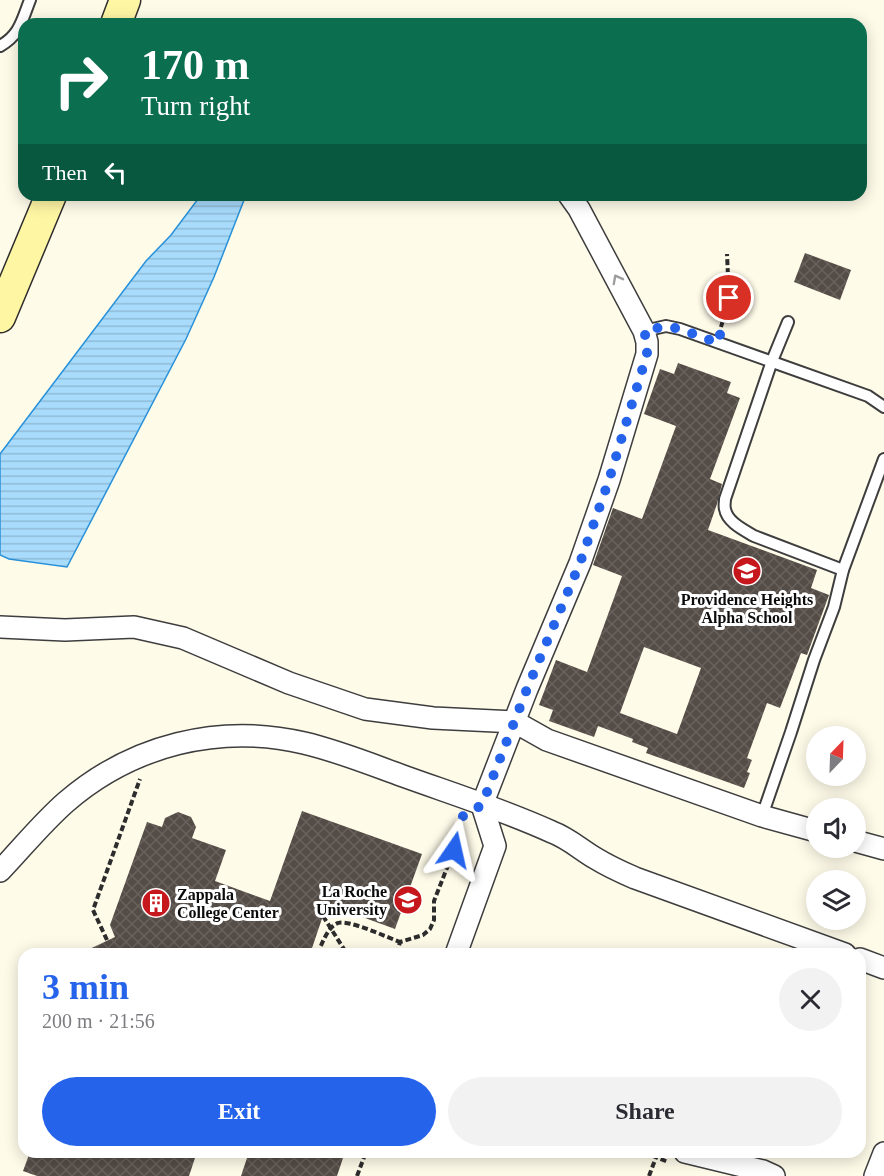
<!DOCTYPE html>
<html lang="en">
<head>
<meta charset="utf-8">
<style>
  body { margin:0; font-family:"Times New Roman",serif; background:#f2f2f3; color:#2b2b33; height:100vh; display:flex; flex-direction:column; font-size:22px; white-space:nowrap }
  * { box-sizing:border-box; margin:0 }
  p { font-size:20px; color:#7c7c81 }
  .icon { flex:none; width:33px; height:33px; fill:none; stroke:currentColor; stroke-width:2; stroke-linecap:round; stroke-linejoin:round }
  .map { position:relative; flex:1; overflow:hidden }
  .side { position:absolute; left:18px; top:948px; width:848px; height:210px; display:flex; flex-direction:column; background:#fff; border-radius:18px; box-shadow:0 3px 15px #0003 }
  .side>* { flex:none }
  .banner { position:absolute; left:18px; top:18px; width:849px; height:183px; border-radius:18px; box-shadow:0 3px 15px #0003; background:#0b6e4f; color:#fff; overflow:hidden }
  .needle { width:39px; rotate:23deg }
  .buttons { position:absolute; left:806px; top:726px; display:grid; gap:12px }
  .buttons a { display:grid; place-items:center; width:60px; height:60px; border-radius:50%; background:#fff; box-shadow:0 3px 15px #0003; font-size:30px }
  .pin { position:absolute; display:grid; place-items:center; width:51px; height:51px; color:#fff; margin:-26px; border:3px solid #fff; border-radius:50%; box-shadow:0 2px 6px #0007 }
  .me { position:absolute; width:66px; margin:-33px; rotate:11deg; stroke-linejoin:round; filter:drop-shadow(0 0 4px #0008) }
  .turn { display:flex; align-items:center; gap:21px; height:126px; padding:0 24px; font-size:27px }
  .turn .icon { width:78px; height:78px; stroke-width:2.5 }
  .turn b { display:block; font-size:42px; line-height:51px }
  .then { display:flex; align-items:center; height:57px; padding:0 24px; background:#0003; gap:12px; font-size:22px }
  .round { display:grid; place-items:center; flex:none; width:63px; height:63px; border-radius:32px; background:#f2f2f3 }
  .overview { display:flex; align-items:center; justify-content:space-between; height:102px; padding:0 24px }
  h1 { font-size:36px; font-weight:700; line-height:45px; color:#2563eb }
  .primary-button { display:flex; gap:12px; margin-top:auto; padding:12px 24px }
  .primary-button a { flex:1; height:69px; border-radius:36px; background:#2563eb; color:#fff; font-size:24px; font-weight:700; line-height:69px; text-align:center }
  .primary-button a+a { background:#f2f2f3; color:#2b2b33 }
  .map>svg:first-child { display:block }
</style>
</head>
<body>
<div class="map">
<svg width="884" height="1176" viewBox="0 0 884 1176">
  <defs>
    <pattern id="water-rules" width="6" height="5" patternUnits="userSpaceOnUse" patternTransform="scale(1.5)"><rect width="6" height="5" fill="#a8dbfc"/><path d="M0 2.5h6" fill="none" stroke="#8fbbd7"/></pattern>
    <pattern id="building-cross-hatch" width="8" height="8" patternUnits="userSpaceOnUse" patternTransform="scale(1.5)"><rect width="8" height="8" fill="#544c46"/><path d="M0 0l8 8M0 8l8-8" fill="none" stroke="#68615c"/></pattern>
  </defs>
  <rect width="100%" height="100%" fill="#fffbe9"/>
  <polygon fill="url(#water-rules)" stroke="#2891d9" stroke-width="1.5" points="201,195 246,195 214,277 186,339 67,567 9,559 0,555 0,454 146,261 171,235"/>
  <g fill="url(#building-cross-hatch)" fill-rule="evenodd">
    <polygon points="805,253 851,270 840,300 794,282"/>
    <path d="M678,363l53,19 -4,11 13,5 -30,81 12,5 -5,20 -9,26 109,40 -6,18 18,7 -22,60 -6,-2 -21,55 -13,-5 -20,55 5,2 -5,12 3,1 -6,15 -98,-35 2,-5 -16,-6 1,-3 -35,-13 -4,11 -45,-16 4,-11 -14,-5 17,-45 31,12 35,-96 -29,-11 20,-57 29,11 34,-93 -32,-12 16,-45 14,5zM644,647l57,21 -24,66 -57,-21z"/>
    <polygon points="302,811 422,854 395,929 327,904 310,954 79,954 115,937 110,925 147,822 162,827 165,818 178,812 191,817 196,827 192,838 226,850 215,881 270,901"/>
    <polygon points="30,1152 197,1152 189,1176 37,1176 23,1171"/>
    <polygon points="249,1152 345,1152 337,1176 241,1176"/>
  </g>
  <g fill="none" stroke-linecap="round" stroke-linejoin="round">
    <g stroke="#3e3e3e" stroke-width="14">
      <g id="service">
        <path d="M0,46c20,-11 22,-26 30,-46"/>
        <path d="M788,322l-16,39 -47,138c0,3 -1,7 0,10 2,13 19,21 29,27l89,34"/>
        <polyline points="644,331 666,326 680,329 868,396 884,407"/>
        <polyline points="762,816 791,732 814,660 834,607 843,570 884,459"/>
      </g>
    </g>
    <g stroke="#3e3e3e" stroke-width="24">
      <g id="minor">
        <polyline points="0,627 65,630 134,627 183,638 289,683 365,709 433,718 515,722 547,740 762,816 816,831"/>
        <polyline points="855,841 884,849"/>
        <path d="M0,871c22,-23 42,-48 66,-69 66,-57 153,-79 238,-59 34,8 66,21 99,33 50,18 101,34 149,56 16,6 28,17 43,26 13,8 26,14 40,20l210,76"/>
        <polyline points="456,954 495,846 482,805 527,689 580,563 609,480 647,354 647,342 644,331 579,209 569,195"/>
        <polyline points="860,959 884,968"/>
        <polyline points="685,1152 763,1171 774,1176"/>
        <polyline points="875,1176 884,1153"/>
      </g>
    </g>
    <g stroke="#2d2d2d" stroke-width="33">
      <g id="secondary">
        <polyline points="116,24 125,0"/>
        <polyline points="0,317 51,195"/>
      </g>
    </g>
    <g stroke="#2d2d2d" stroke-width="4" stroke-dasharray="6 3" stroke-linecap="butt">
      <polyline points="721,327 729,299 727,254"/>
      <polyline points="323,916 347,954"/>
      <polyline points="107,940 93,910 140,779"/>
      <path d="M317,954c5,-9 10,-27 21,-31 10,-4 51,15 62,19"/>
      <polyline points="361,954 366,954"/>
      <polyline points="397,954 400,942 423,935 430,929 434,920 434,901 454,850 460,819"/>
      <polyline points="644,1152 668,1162"/>
      <polyline points="357,1176 366,1152"/>
      <polyline points="649,1176 658,1152"/>
    </g>
    <use href="#service" stroke="#fff" stroke-width="10"/>
    <use href="#minor" stroke="#fff" stroke-width="21"/>
    <use href="#secondary" stroke="#fff6a4" stroke-width="30"/>
  </g>
  <defs><path id="oneway-chevron" d="M-2-3.5L2.5 0L-2 3.5" fill="none" stroke-width="1.6" stroke-linecap="round" stroke-linejoin="round" transform="scale(1.5)"/></defs>
  <use stroke="#9d9d9d" href="#oneway-chevron" transform="translate(617 279) rotate(-118)"/>
  <g fill="none" stroke-linecap="round" stroke-linejoin="round">
    <polyline stroke="#2563eb" stroke-width="10" stroke-dasharray="0 18" points="454,850 460,818 482,805 527,689 580,563 609,480 647,354 647,342 644,331 666,326 680,329 718,343 729,298"/>
  </g>
  <defs>
    <g id="school-disc" transform="scale(1.5)"><circle r="9.5" fill="#c6171d" stroke="#fff"/><path d="M0-5L7-2L0 1L-7-2ZM-4 1L0 2.5L4 1V4Q0 6-4 4Z" fill="#fff"/></g>
    <g id="university-disc" transform="scale(1.5)"><circle r="9.5" fill="#c6171d" stroke="#fff"/><path d="M0-5L7-2L0 1L-7-2ZM-4 1L0 2.5L4 1V4Q0 6-4 4Z" fill="#fff"/></g>
    <g id="building-disc" transform="scale(1.5)"><circle r="9.5" fill="#c6171d" stroke="#fff"/><path d="M-4-6H4V6H1V3H-1V6H-4ZM-2.5-4.3h1.7v1.8h-1.7ZM.8-4.3h1.7v1.8H.8ZM-2.5-1h1.7V.8h-1.7ZM.8-1h1.7V.8H.8Z" fill="#fff"/></g>
  </defs>
  <g fill-rule="evenodd">
    <use href="#school-disc" x="747" y="571"/>
    <use href="#university-disc" x="408" y="900"/>
    <use href="#building-disc" x="156" y="903"/>
  </g>
  <g text-anchor="middle" dominant-baseline="central" stroke-width="6" stroke-linejoin="round" paint-order="stroke">
    <g font-size="16" font-weight="bold" fill="#0b0b0b" stroke="#fff">
      <text x="747" y="599">Providence Heights<tspan x="747" dy="18">Alpha School</tspan></text>
      <text x="387" y="891" text-anchor="end">La Roche<tspan x="387" dy="18">University</tspan></text>
      <text x="177" y="894" text-anchor="start">Zappala<tspan x="177" dy="18">College Center</tspan></text>
    </g>
  </g>
</svg>
<div class="buttons">
<a><svg class="needle" viewBox="-14 -14 28 28"><path d="M0-13l5 13h-10z" fill="#e53935"/><path d="M0 13l5-13h-10z" fill="#7c7c81"/></svg></a>
<a><svg class="icon" aria-label="sound" viewBox="0 0 24 24"><path d="M4 9h4l5-4v14l-5-4H4zM17 9q2 3 0 6"/></svg></a>
<a><svg class="icon" aria-label="layers" viewBox="0 0 24 24"><path d="M12 4l9 5-9 5-9-5zM3 14l9 5 9-5"/></svg></a>
</div>
<div class="pin" style="left:729px;top:298px;background:#d93025"><svg class="icon" aria-label="arrive" viewBox="0 0 24 24"><path d="M6 21V4h12l-3 4 3 4H6"/></svg></div>
<svg class="me" style="left:454px;top:850px" viewBox="-20 -20 40 40"><path d="M0-17L14 15 0 8-14 15z" fill="#2563eb" stroke="#fff" stroke-width="4"/></svg>
<div class="banner">
<div class="turn"><svg class="icon" aria-label="right" viewBox="0 0 24 24"><path d="M7 20v-9h11M14 6l5 5-5 5"/></svg><div><b>170 m</b>Turn right</div></div>
<div class="then">Then<svg class="icon" aria-label="left" viewBox="0 0 24 24"><path d="M17 20v-9H6M10 6l-5 5 5 5"/></svg></div>
</div>
<section class="side">
<div class="overview"><div><h1>3 min</h1><p>200 m · 21:56</p></div><a class="round"><svg class="icon" aria-label="close" viewBox="0 0 24 24"><path d="M6 6l12 12M18 6L6 18"/></svg></a></div>
<div class="primary-button"><a>Exit</a><a>Share</a></div>
</section>
</div>
</body>
</html>
